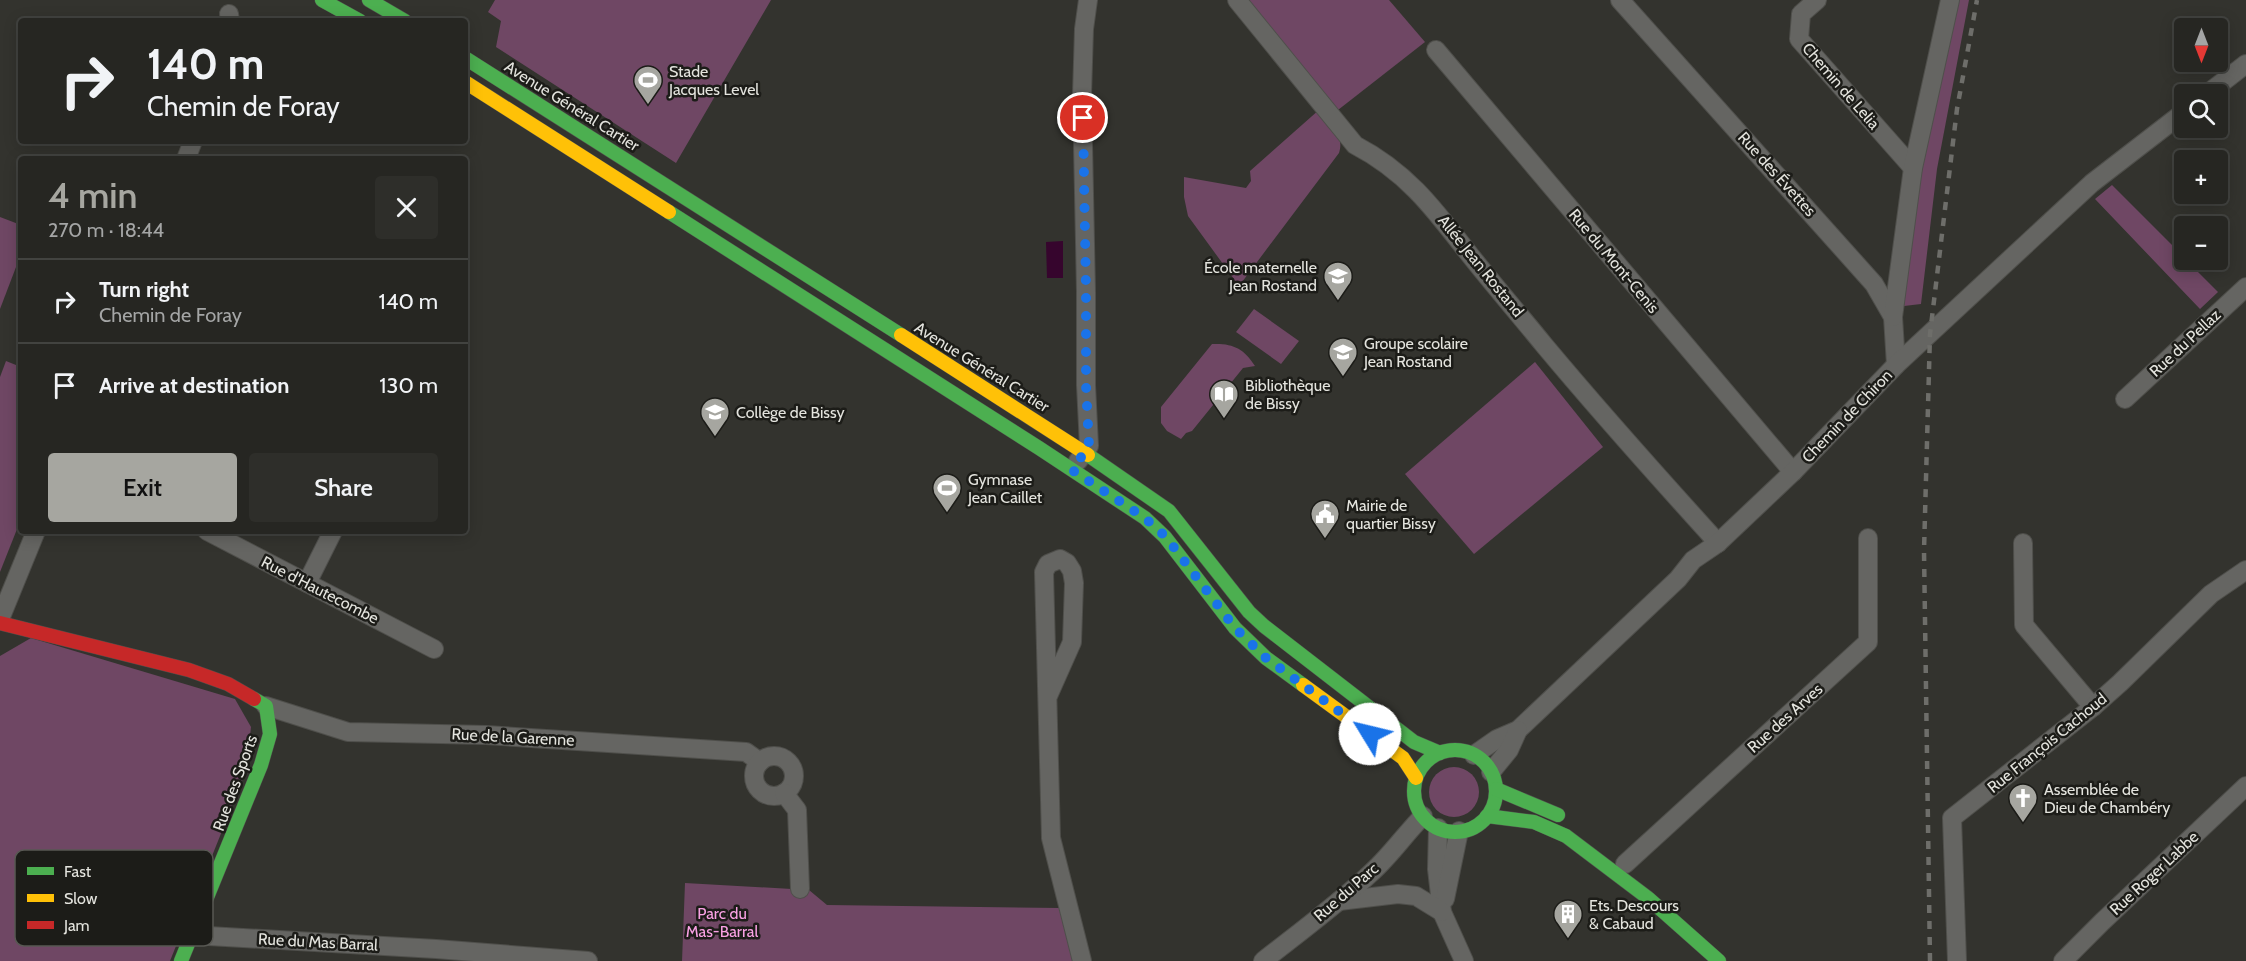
<!DOCTYPE html>
<html lang="en">
<head>
<meta charset="utf-8">
<style>
  body { margin:0; font-family:Cabin,sans-serif; background:#2e2e2a; color:#f1f3f6; height:100vh; display:flex; flex-direction:column; font-size:22px; white-space:nowrap }
  * { box-sizing:border-box; margin:0 }
  p { font-size:20px; color:#a4a5a5 }
  .icon { flex:none; width:33px; height:33px; fill:none; stroke:currentColor; stroke-width:2; stroke-linecap:round; stroke-linejoin:round }
  .map { position:relative; flex:1; overflow:hidden }
  .details { position:absolute; left:18px; top:156px; width:450px; height:378px; display:flex; flex-direction:column; background:#262622; border-radius:6px; box-shadow:0 3px 15px #0003,0 0 0 2px #424340 }
  .details>* { flex:none }
  .guide { position:absolute; left:18px; top:18px; width:450px; height:126px; border-radius:6px; box-shadow:0 3px 15px #0003,0 0 0 2px #424340; background:#262622; color:#f1f3f6; overflow:hidden }
  .needle { width:39px; rotate:180deg }
  .buttons { position:absolute; left:2174px; top:18px; display:grid; gap:12px }
  .buttons a { display:grid; place-items:center; width:54px; height:54px; border-radius:6px; background:#262622; box-shadow:0 3px 15px #0003,0 0 0 2px #424340; font-size:30px }
  .pin { position:absolute; display:grid; place-items:center; width:51px; height:51px; color:#fff; margin:-26px; border:3px solid #fff; border-radius:50%; box-shadow:0 2px 6px #0007 }
  .me { position:absolute; width:66px; margin:-33px; rotate:306deg; stroke-linejoin:round; filter:drop-shadow(0 0 4px #0008) }
  .turn { display:flex; align-items:center; gap:21px; height:126px; padding:0 30px; font-size:27px }
  .turn .icon { width:78px; height:78px; stroke-width:2.5 }
  .turn b { display:block; font-size:42px; line-height:51px }
  .round { display:grid; place-items:center; flex:none; width:63px; height:63px; border-radius:6px; background:#2e2e2a }
  .headline { display:flex; align-items:center; justify-content:space-between; height:102px; padding:0 30px }
  h1 { font-size:36px; font-weight:600; line-height:45px; color:#a6a6a0 }
  .primary-button { display:flex; gap:12px; margin-top:auto; padding:12px 30px }
  .primary-button a { flex:1; height:69px; border-radius:6px; background:#a6a6a0; color:#111; font-size:24px; font-weight:600; line-height:69px; text-align:center }
  .primary-button a+a { background:#2e2e2a; color:#f1f3f6 }
  ul { padding:0; list-style:none }
  li { display:flex; align-items:center; gap:18px; height:84px; padding:0 30px; border-top:2px solid #424340 }
  li div { flex:1 }
  li b { display:block; font-size:22px }
  li em { font-style:normal }
  .map>svg:first-child { display:block }
</style>
</head>
<body>
<div class="map">
<svg width="2246" height="961" viewBox="0 0 2246 961">
  <rect width="100%" height="100%" fill="#33332e"/>
  <g fill="#6f4764">
    <polygon points="495,0 771,0 676,163 496,47 501,21 488,12"/>
    <polygon points="1248,0 1389,0 1425,42 1338,110"/>
    <polygon points="1953,0 1969,0 1937,169 1921,304 1904,306 1920,168"/>
    <path d="M1320,109c10,13 25,26 19,44l-100,133 -51,-70 -4,-19v-20l62,11 5,-7 -1,-10z"/>
    <polygon points="2112,185 2184,257 2184,260 2186,260 2218,292 2200,309 2095,199"/>
    <polygon points="0,217 21,225 21,254 0,309"/>
    <polygon points="1254,309 1299,341 1281,364 1236,332"/>
    <path d="M1212,344c20,-1 32,4 43,22l-12,2 -51,63 -6,2 -5,6 -14,-8 -6,-8v-16z"/>
    <polygon points="6,361 21,367 21,519 0,572 0,377"/>
    <polygon points="1535,362 1603,447 1474,554 1405,474"/>
    <polygon points="31,638 235,699 251,727 246,771 170,961 0,961 0,656"/>
    <circle cx="1454" cy="792" r="25"/>
    <polygon points="685,883 809,890 827,905 1060,908 1074,961 682,961"/>
  </g>
  <polygon fill="#36052d" points="1063,241 1063,278 1047,278 1046,242"/>
  <g fill="none" stroke-linecap="round" stroke-linejoin="round">
    <g stroke="#4f4f4b" stroke-width="20">
      <g id="street">
        <path d="M1237,0l118,145c50,26 77,61 111,105 25,32 52,63 78,95 56,67 115,133 174,198"/>
        <polyline points="1620,0 1874,284 1893,317 1896,365"/>
        <polyline points="1817,0 1801,14 1799,39 1913,168"/>
        <polyline points="229,14 230,21"/>
        <polyline points="1436,50 1793,472"/>
        <polyline points="2207,94 2246,64"/>
        <polyline points="186,159 193,141"/>
        <polyline points="1893,317 1913,168 1950,0"/>
        <polyline points="2125,399 2246,287"/>
        <polyline points="1078,461 1089,446 1086,385 1086,292 1082,95 1084,29 1088,0"/>
        <polyline points="207,531 434,649"/>
        <polyline points="2023,543 2024,625 2093,707"/>
        <polyline points="307,583 333,531"/>
        <polyline points="0,619 36,531"/>
        <polyline points="1048,696 1072,642 1074,583 1072,571 1067,563 1060,559 1048,564 1044,572 1051,838 1082,961"/>
        <polyline points="266,706 348,732 486,735 746,752 760,762"/>
        <polyline points="1474,755 1497,739 1518,730 1678,579 1693,560 1718,543 1793,472 1896,365 2092,183 2184,112"/>
        <circle cx="774" cy="776" r="20"/>
        <polyline points="1491,772 1509,750 1518,730"/>
        <polyline points="784,793 797,810 800,889"/>
        <polyline points="1438,828 1437,869 1442,912 1464,961"/>
        <polyline points="1625,864 1868,642 1868,538"/>
        <polyline points="1445,899 1459,831"/>
        <polyline points="1339,901 1398,894 1416,896 1442,912"/>
        <polyline points="191,935 436,949 588,961"/>
        <path d="M1263,961c37,-29 75,-57 109,-89 19,-17 33,-38 51,-56"/>
        <polyline points="1957,961 1952,818 2093,707 2120,683 2211,594 2246,570"/>
        <polyline points="2063,961 2102,922 2246,786"/>
      </g>
    </g>
    <g stroke="#4f4f4b" stroke-width="15">
      <g id="fast">
        <polyline points="322,0 360,21"/>
        <polyline points="369,0 405,21"/>
        <polyline points="465,58 901,335"/>
        <polyline points="669,212 1039,448 1145,518 1165,537 1235,628 1266,658 1303,685"/>
        <polyline points="1088,455 1169,511 1249,612 1264,626 1414,742 1440,753"/>
        <circle cx="1455" cy="791" r="41"/>
        <polyline points="1496,789 1558,815"/>
        <polyline points="1487,816 1534,822 1566,836 1648,898 1719,961"/>
        <polyline points="181,961 261,765 270,734 266,706 254,699"/>
      </g>
    </g>
    <g stroke="#4f4f4b" stroke-width="15">
      <g id="slow">
        <polyline points="465,82 669,212"/>
        <polyline points="901,335 1088,455"/>
        <polyline points="1303,685 1403,758 1416,778"/>
      </g>
    </g>
    <g stroke="#4f4f4b" stroke-width="15">
      <polyline id="jam" points="0,623 189,670 228,684 254,699"/>
    </g>
    <use href="#street" stroke="#656562" stroke-width="18"/>
    <use href="#fast" stroke="#4caf50" stroke-width="14"/>
    <use href="#slow" stroke="#ffc107" stroke-width="14"/>
    <use href="#jam" stroke="#c62828" stroke-width="14"/>
    <polyline stroke="#6e6e6a" stroke-width="4.5" stroke-dasharray="8 8" stroke-linecap="butt" points="1930,961 1924,551 1930,334 1957,109 1977,0"/>
  </g>
  <g fill="none" stroke-linecap="round" stroke-linejoin="round">
    <polyline stroke="#1a73e8" stroke-width="10" stroke-dasharray="0 18" points="1083,118 1086,292 1086,385 1089,446 1072,470 1145,518 1166,537 1235,628 1266,658 1370,734"/>
  </g>
  <defs>
    <g id="stadium-pin" transform="scale(1.5)"><path d="M0 17L-7.5 6A9.5 9.5 0 1 1 7.5 6Z" fill="#a6a6a0" stroke="#1c1c18"/><path d="M0-5a6.5 5 0 1 0 0 10a6.5 5 0 1 0 0-10ZM-3.5-1.8h7v3.6h-7Z" fill="#fff"/></g>
    <g id="school-pin" transform="scale(1.5)"><path d="M0 17L-7.5 6A9.5 9.5 0 1 1 7.5 6Z" fill="#a6a6a0" stroke="#1c1c18"/><path d="M0-5L7-2L0 1L-7-2ZM-4 1L0 2.5L4 1V4Q0 6-4 4Z" fill="#fff"/></g>
    <g id="library-pin" transform="scale(1.5)"><path d="M0 17L-7.5 6A9.5 9.5 0 1 1 7.5 6Z" fill="#a6a6a0" stroke="#1c1c18"/><path d="M-6-4Q-3-5.5-.7-3.5V5Q-3 3-6 4ZM6-4Q3-5.5 .7-3.5V5Q3 3 6 4Z" fill="#fff"/></g>
    <g id="civic-pin" transform="scale(1.5)"><path d="M0 17L-7.5 6A9.5 9.5 0 1 1 7.5 6Z" fill="#a6a6a0" stroke="#1c1c18"/><path d="M-.6-6.5H3V-4.5H.6V-3L4-1V1h2V6H-6V1h2V-1L-.6-3ZM-1.2 2.5V6h2.4V2.5Z" fill="#fff"/></g>
    <g id="church-pin" transform="scale(1.5)"><path d="M0 17L-7.5 6A9.5 9.5 0 1 1 7.5 6Z" fill="#a6a6a0" stroke="#1c1c18"/><path d="M-1.2-6h2.4v3.5h3.3v2.4h-3.3V6h-2.4V-.1h-3.3v-2.4h3.3Z" fill="#fff"/></g>
    <g id="building-pin" transform="scale(1.5)"><path d="M0 17L-7.5 6A9.5 9.5 0 1 1 7.5 6Z" fill="#a6a6a0" stroke="#1c1c18"/><path d="M-4-6H4V6H1V3H-1V6H-4ZM-2.5-4.3h1.7v1.8h-1.7ZM.8-4.3h1.7v1.8H.8ZM-2.5-1h1.7V.8h-1.7ZM.8-1h1.7V.8H.8Z" fill="#fff"/></g>
  </defs>
  <g fill-rule="evenodd">
    <use href="#stadium-pin" x="648" y="80"/>
    <use href="#school-pin" x="1338" y="276"/>
    <use href="#school-pin" x="1343" y="352"/>
    <use href="#library-pin" x="1224" y="394"/>
    <use href="#school-pin" x="715" y="412"/>
    <use href="#stadium-pin" x="947" y="488"/>
    <use href="#civic-pin" x="1325" y="514"/>
    <use href="#church-pin" x="2023" y="798"/>
    <use href="#building-pin" x="1568" y="914"/>
  </g>
  <g text-anchor="middle" dominant-baseline="central" stroke-width="5" stroke-linejoin="round" paint-order="stroke">
    <g font-size="16" fill="#e4e4de" stroke="#1c1c18" text-anchor="start">
      <text x="669" y="71">Stade<tspan x="669" dy="18">Jacques Level</tspan></text>
      <text x="1317" y="267" text-anchor="end">École maternelle<tspan x="1317" dy="18">Jean Rostand</tspan></text>
      <text x="1364" y="343">Groupe scolaire<tspan x="1364" dy="18">Jean Rostand</tspan></text>
      <text x="1245" y="385">Bibliothèque<tspan x="1245" dy="18">de Bissy</tspan></text>
      <text x="736" y="412">Collège de Bissy</text>
      <text x="968" y="479">Gymnase<tspan x="968" dy="18">Jean Caillet</tspan></text>
      <text x="1346" y="505">Mairie de<tspan x="1346" dy="18">quartier Bissy</tspan></text>
      <text x="2044" y="789">Assemblée de<tspan x="2044" dy="18">Dieu de Chambéry</tspan></text>
      <text x="1589" y="905">Ets. Descours<tspan x="1589" dy="18">&amp; Cabaud</tspan></text>
    </g>
    <g font-size="16" fill="#e4e4de" stroke="#1c1c18">
      <text transform="translate(1841 86) rotate(49)">Chemin de Lelia</text>
      <text transform="translate(572 106) rotate(32)">Avenue Général Cartier</text>
      <text transform="translate(1777 174) rotate(48)">Rue des Évettes</text>
      <text transform="translate(1614 261) rotate(50)">Rue du Mont-Cenis</text>
      <text transform="translate(1481 266) rotate(51)">Allée Jean Rostand</text>
      <text transform="translate(2185 343) rotate(-43)">Rue du Pellaz</text>
      <text transform="translate(982 367) rotate(32)">Avenue Général Cartier</text>
      <text transform="translate(1847 416) rotate(-46)">Chemin de Chiron</text>
      <text transform="translate(320 590) rotate(27)">Rue d'Hautecombe</text>
      <text transform="translate(1785 718) rotate(-42)">Rue des Arves</text>
      <text transform="translate(513 737) rotate(3)">Rue de la Garenne</text>
      <text transform="translate(2047 743) rotate(-39)">Rue François Cachoud</text>
      <text transform="translate(235 783) rotate(-70)">Rue des Sports</text>
      <text transform="translate(2154 873) rotate(-43)">Rue Roger Labbe</text>
      <text transform="translate(1346 892) rotate(-41)">Rue du Parc</text>
      <text transform="translate(318 942) rotate(3)">Rue du Mas Barral</text>
    </g>
    <g font-size="16" fill="#faa1e4" stroke="#1c1c18">
      <text x="722" y="913">Parc du<tspan x="722" dy="18">Mas-Barral</tspan></text>
    </g>
  </g>
  <rect x="15" y="850" width="198" height="96" rx="9" fill="#1c1c18" stroke="#585853" stroke-width="1.5"/>
  <rect x="27" y="867" width="27" height="8" fill="#4caf50"/>
  <rect x="27" y="894" width="27" height="8" fill="#ffc107"/>
  <rect x="27" y="921" width="27" height="8" fill="#c62828"/>
  <g font-size="16" fill="#e4e4de">
    <text x="64" y="877">Fast</text>
    <text x="64" y="904">Slow</text>
    <text x="64" y="931">Jam</text>
  </g>
</svg>
<div class="buttons">
<a><svg class="needle" viewBox="-14 -14 28 28"><path d="M0-13l5 13h-10z" fill="#e53935"/><path d="M0 13l5-13h-10z" fill="#a4a5a5"/></svg></a>
<a><svg class="icon" aria-label="search" viewBox="0 0 24 24"><circle cx="10" cy="10" r="6"/><path d="M15 15l6 6"/></svg></a>
<a>+</a>
<a>−</a>
</div>
<div class="pin" style="left:1083px;top:118px;background:#d93025"><svg class="icon" aria-label="arrive" viewBox="0 0 24 24"><path d="M6 21V4h12l-3 4 3 4H6"/></svg></div>
<svg class="me" style="left:1370px;top:734px" viewBox="-20 -20 40 40"><circle r="19" fill="#fff"/><path d="M0-13L10 11 0 6-10 11z" fill="#1a73e8"/></svg>
<div class="guide">
<div class="turn"><svg class="icon" aria-label="right" viewBox="0 0 24 24"><path d="M7 20v-9h11M14 6l5 5-5 5"/></svg><div><b>140 m</b>Chemin de Foray</div></div>
</div>
<section class="details">
<div class="headline"><div><h1>4 min</h1><p>270 m · 18:44</p></div><a class="round"><svg class="icon" aria-label="close" viewBox="0 0 24 24"><path d="M6 6l12 12M18 6L6 18"/></svg></a></div>
<ul>
<li><svg class="icon" aria-label="right" viewBox="0 0 24 24"><path d="M7 20v-9h11M14 6l5 5-5 5"/></svg><div><b>Turn right</b><p>Chemin de Foray</p></div><em>140 m</em></li>
<li><svg class="icon" aria-label="arrive" viewBox="0 0 24 24"><path d="M6 21V4h12l-3 4 3 4H6"/></svg><div><b>Arrive at destination</b></div><em>130 m</em></li>
</ul>
<div class="primary-button"><a>Exit</a><a>Share</a></div>
</section>
</div>
</body>
</html>
